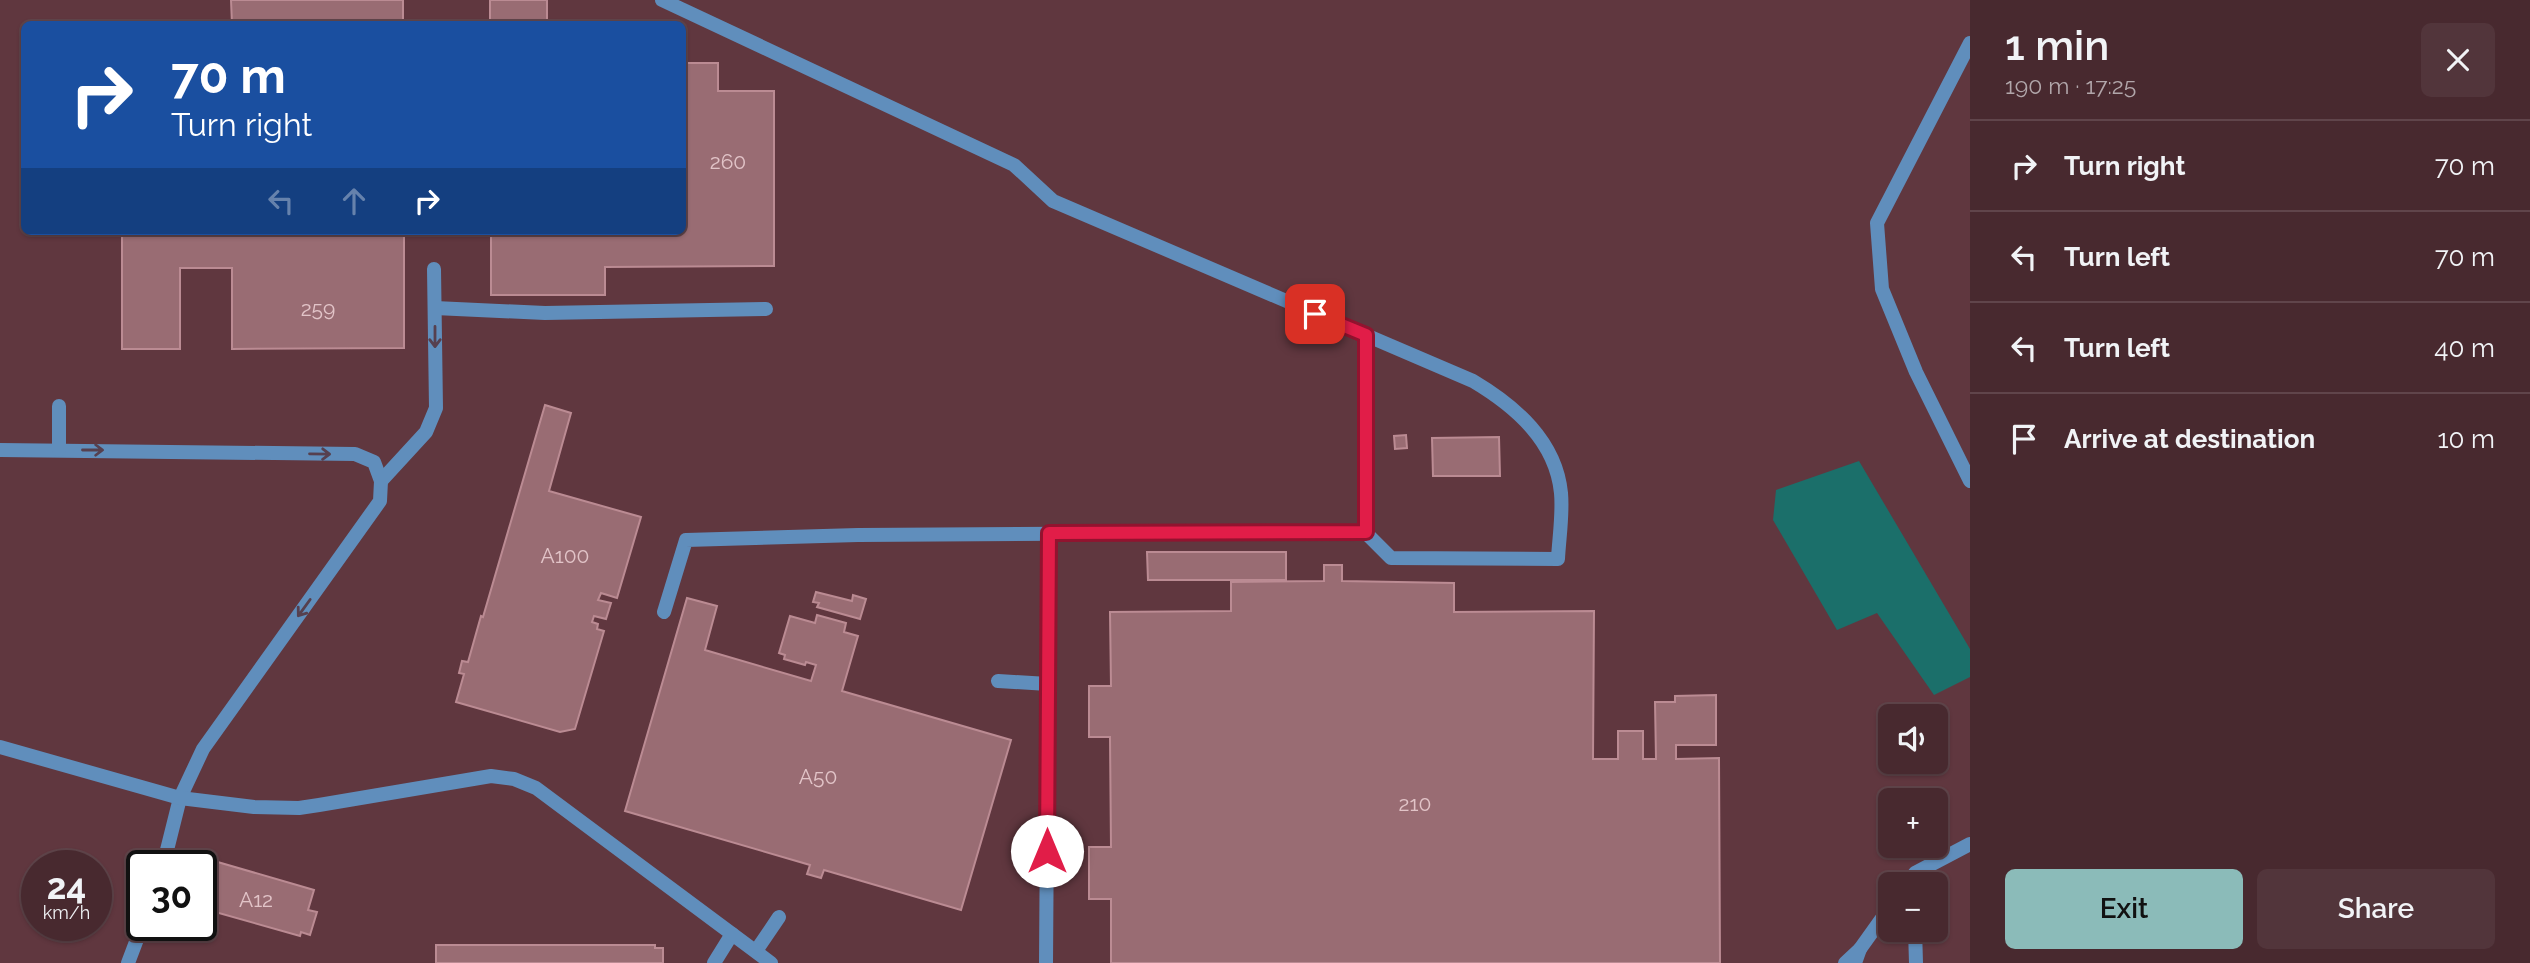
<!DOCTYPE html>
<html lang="en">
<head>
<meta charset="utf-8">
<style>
  body { margin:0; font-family:Raleway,sans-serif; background:#52353b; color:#f1f3f6; height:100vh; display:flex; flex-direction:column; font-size:26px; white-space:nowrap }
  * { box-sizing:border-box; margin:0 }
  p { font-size:23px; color:#b1a6aa }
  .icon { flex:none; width:38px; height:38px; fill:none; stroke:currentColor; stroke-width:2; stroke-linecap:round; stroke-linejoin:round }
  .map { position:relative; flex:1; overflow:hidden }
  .details { display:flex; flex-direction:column; background:#48292f; width:560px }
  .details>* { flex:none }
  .banner { position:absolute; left:21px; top:21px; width:665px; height:214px; border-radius:10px; box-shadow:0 2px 5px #0004,0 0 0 2px #60454b; background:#1a4fa0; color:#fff; overflow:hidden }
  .buttons { position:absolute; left:1878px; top:704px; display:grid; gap:14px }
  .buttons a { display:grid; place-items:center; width:70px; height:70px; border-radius:10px; background:#48292f; box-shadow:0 2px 5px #0004,0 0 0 2px #60454b; font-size:35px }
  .speed { position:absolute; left:21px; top:850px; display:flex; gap:14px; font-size:35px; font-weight:700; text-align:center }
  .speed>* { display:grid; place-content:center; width:91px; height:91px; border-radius:50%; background:#48292f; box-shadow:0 2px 5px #0004,0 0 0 2px #60454b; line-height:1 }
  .speed small { font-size:18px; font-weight:400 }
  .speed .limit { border:4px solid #111; border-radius:10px; background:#fff; color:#111 }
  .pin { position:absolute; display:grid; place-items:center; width:60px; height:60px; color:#fff; margin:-30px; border-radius:14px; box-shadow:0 4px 10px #0006 }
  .me { position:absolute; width:77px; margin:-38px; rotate:0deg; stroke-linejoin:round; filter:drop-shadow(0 0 5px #0008) }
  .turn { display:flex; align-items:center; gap:24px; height:147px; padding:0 35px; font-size:32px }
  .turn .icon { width:91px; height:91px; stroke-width:2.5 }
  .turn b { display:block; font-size:49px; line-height:60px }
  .lanes { display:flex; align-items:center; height:66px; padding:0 35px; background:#0003; justify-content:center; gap:35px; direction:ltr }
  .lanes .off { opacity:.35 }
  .round { display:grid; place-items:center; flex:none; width:74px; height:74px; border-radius:10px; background:#52353b }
  .head { display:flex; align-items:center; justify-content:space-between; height:119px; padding:0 35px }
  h1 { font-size:42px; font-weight:600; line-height:52px }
  .primary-button { display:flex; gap:14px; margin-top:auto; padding:14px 35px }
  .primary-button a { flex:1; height:80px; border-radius:10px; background:#8bbbb9; color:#111; font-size:28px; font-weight:600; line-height:80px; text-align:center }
  .primary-button a+a { background:#52353b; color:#f1f3f6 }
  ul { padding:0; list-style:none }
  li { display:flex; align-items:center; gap:21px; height:91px; padding:0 35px; border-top:2px solid #60454b }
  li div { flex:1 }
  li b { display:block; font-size:26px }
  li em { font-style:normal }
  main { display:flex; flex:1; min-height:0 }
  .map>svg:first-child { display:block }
</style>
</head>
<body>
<main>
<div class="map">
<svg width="1970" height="963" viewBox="0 0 1970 963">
  <rect width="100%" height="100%" fill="#60373f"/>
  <polygon fill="#1b6f6a" points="1859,461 1970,649 1970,677 1934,695 1877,613 1837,630 1773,520 1776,490"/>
  <g fill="#996c73" stroke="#bb8b93" stroke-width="2">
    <polygon points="231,0 403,0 403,24 232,24"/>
    <rect x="490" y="0" width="57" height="24"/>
    <polygon points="682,63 718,63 718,91 774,91 774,266 605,267 605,295 491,295 491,231 682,231"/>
    <polygon points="122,231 404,231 404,348 232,349 232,268 180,268 180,349 122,349"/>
    <polygon points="545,405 571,413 549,491 641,517 617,598 601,593 598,600 611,603 606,619 594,616 592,622 598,624 597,629 604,631 575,729 560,732 456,702 464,674 459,673 462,661 468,662 481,616 483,617"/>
    <polygon points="1406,435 1407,448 1395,449 1394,436"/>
    <polygon points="1499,437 1500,476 1433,476 1432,438"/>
    <polygon points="1147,552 1286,552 1286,580 1148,580"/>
    <polygon points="1324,565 1342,565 1342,581 1454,583 1454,612 1594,611 1593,759 1618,759 1618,731 1643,731 1643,759 1656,759 1655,702 1675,702 1675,696 1716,695 1716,745 1676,745 1676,759 1719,758 1720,963 1111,963 1111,899 1089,899 1089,847 1111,847 1110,737 1089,737 1089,686 1111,686 1110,612 1231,611 1231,582 1324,581"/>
    <polygon points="816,592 852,601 853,595 866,599 860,619 817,607 819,603 813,602"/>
    <polygon points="687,598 717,606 705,650 811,681 816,665 806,662 805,665 784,659 785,655 779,653 790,616 815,623 817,615 846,623 844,632 858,636 842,691 1011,740 961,910 824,870 821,878 807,874 810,865 625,811"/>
    <polygon points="190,854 314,890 308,910 317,912 310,935 301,932 300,936 201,908 201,866 186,866"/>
    <polygon points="436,945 655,945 655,948 663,948 663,963 436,963"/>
  </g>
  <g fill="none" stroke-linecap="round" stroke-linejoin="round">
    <g stroke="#608ebc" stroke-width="14">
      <path d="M662,0l352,165 39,36 420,180c42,25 83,60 88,112 2,22 -2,45 -3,66l-167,-1 -26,-26 -507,3 -172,5 -22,72"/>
      <polyline points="435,308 545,313 766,309"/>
      <polyline points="0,450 355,454 374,462 381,481 380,501 203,749 180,798 163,866"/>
      <polyline points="59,450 59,406"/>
      <polyline points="381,481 426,432 436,408 434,269"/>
      <polyline points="1365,532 1366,335"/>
      <polyline points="998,681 1048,684"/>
      <polyline points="756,951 779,917"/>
      <polyline points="128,963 142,926"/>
      <polyline points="714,963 732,934"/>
    </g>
    <g stroke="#608ebc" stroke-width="14">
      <polyline points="1970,43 1877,223 1882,289 1916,372 1970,481"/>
      <polyline points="0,747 180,798 254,807 299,808 319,805 491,776 514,779 536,788 771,963"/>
      <polyline points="1907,884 1915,873 1970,844"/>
      <polyline points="1915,929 1916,963"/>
      <polyline points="1860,949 1890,907"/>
      <polyline points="1046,963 1049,533"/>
      <polyline points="1845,963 1860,949 1855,963"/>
    </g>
  </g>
  <defs><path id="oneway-shaft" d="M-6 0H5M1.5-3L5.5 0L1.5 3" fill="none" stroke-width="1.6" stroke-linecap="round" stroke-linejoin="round" transform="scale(1.75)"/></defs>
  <g stroke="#56404f">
    <use href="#oneway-shaft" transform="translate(435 337) rotate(90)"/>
    <use href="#oneway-shaft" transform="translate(93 450)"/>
    <use href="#oneway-shaft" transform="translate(320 454) rotate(1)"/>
    <use href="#oneway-shaft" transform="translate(304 608) rotate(126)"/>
  </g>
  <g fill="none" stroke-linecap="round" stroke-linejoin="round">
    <g stroke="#92132f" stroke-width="18">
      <polyline id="route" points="1047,851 1049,533 1366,532 1366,335 1315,314"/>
    </g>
    <use href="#route" stroke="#e11d48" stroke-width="12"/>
  </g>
  <g text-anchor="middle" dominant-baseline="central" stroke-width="7" stroke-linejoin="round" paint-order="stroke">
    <g font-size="21" fill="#e2c4c8">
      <text x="728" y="161">260</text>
      <text x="318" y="308">259</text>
      <text x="565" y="555">A100</text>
      <text x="818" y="776">A50</text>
      <text x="1415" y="803">210</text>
      <text x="256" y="899">A12</text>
    </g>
  </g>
</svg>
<div class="buttons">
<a><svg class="icon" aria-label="sound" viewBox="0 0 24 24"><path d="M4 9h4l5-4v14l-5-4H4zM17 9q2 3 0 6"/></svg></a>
<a>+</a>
<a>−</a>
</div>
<div class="speed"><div>24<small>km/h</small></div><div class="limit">30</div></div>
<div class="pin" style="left:1315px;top:314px;background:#d93025"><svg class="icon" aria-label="arrive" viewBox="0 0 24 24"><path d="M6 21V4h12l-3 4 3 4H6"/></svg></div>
<svg class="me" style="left:1047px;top:851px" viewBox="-20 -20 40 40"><circle r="19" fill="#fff"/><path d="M0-13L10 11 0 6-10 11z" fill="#e11d48"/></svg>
<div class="banner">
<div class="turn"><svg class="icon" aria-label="right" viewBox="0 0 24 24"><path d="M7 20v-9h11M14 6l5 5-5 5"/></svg><div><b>70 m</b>Turn right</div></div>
<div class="lanes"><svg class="icon off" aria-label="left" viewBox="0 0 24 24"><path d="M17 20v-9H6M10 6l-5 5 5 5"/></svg><svg class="icon off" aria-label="ahead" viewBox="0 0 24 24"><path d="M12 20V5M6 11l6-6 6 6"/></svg><svg class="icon" aria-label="right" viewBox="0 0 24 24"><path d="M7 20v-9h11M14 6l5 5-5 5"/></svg></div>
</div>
</div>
<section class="details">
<div class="head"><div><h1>1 min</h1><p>190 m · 17:25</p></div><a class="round"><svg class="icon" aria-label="close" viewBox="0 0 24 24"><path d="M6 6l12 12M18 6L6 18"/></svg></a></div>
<ul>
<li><svg class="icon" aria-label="right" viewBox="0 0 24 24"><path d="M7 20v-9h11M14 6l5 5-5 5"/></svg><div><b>Turn right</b></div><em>70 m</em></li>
<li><svg class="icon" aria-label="left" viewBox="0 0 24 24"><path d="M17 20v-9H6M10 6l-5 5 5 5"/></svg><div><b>Turn left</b></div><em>70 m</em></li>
<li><svg class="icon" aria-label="left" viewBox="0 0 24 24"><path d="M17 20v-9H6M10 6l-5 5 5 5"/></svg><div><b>Turn left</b></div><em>40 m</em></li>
<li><svg class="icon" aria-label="arrive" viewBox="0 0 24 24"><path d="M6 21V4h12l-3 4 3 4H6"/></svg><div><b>Arrive at destination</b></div><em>10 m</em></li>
</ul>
<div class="primary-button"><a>Exit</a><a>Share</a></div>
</section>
</main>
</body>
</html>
